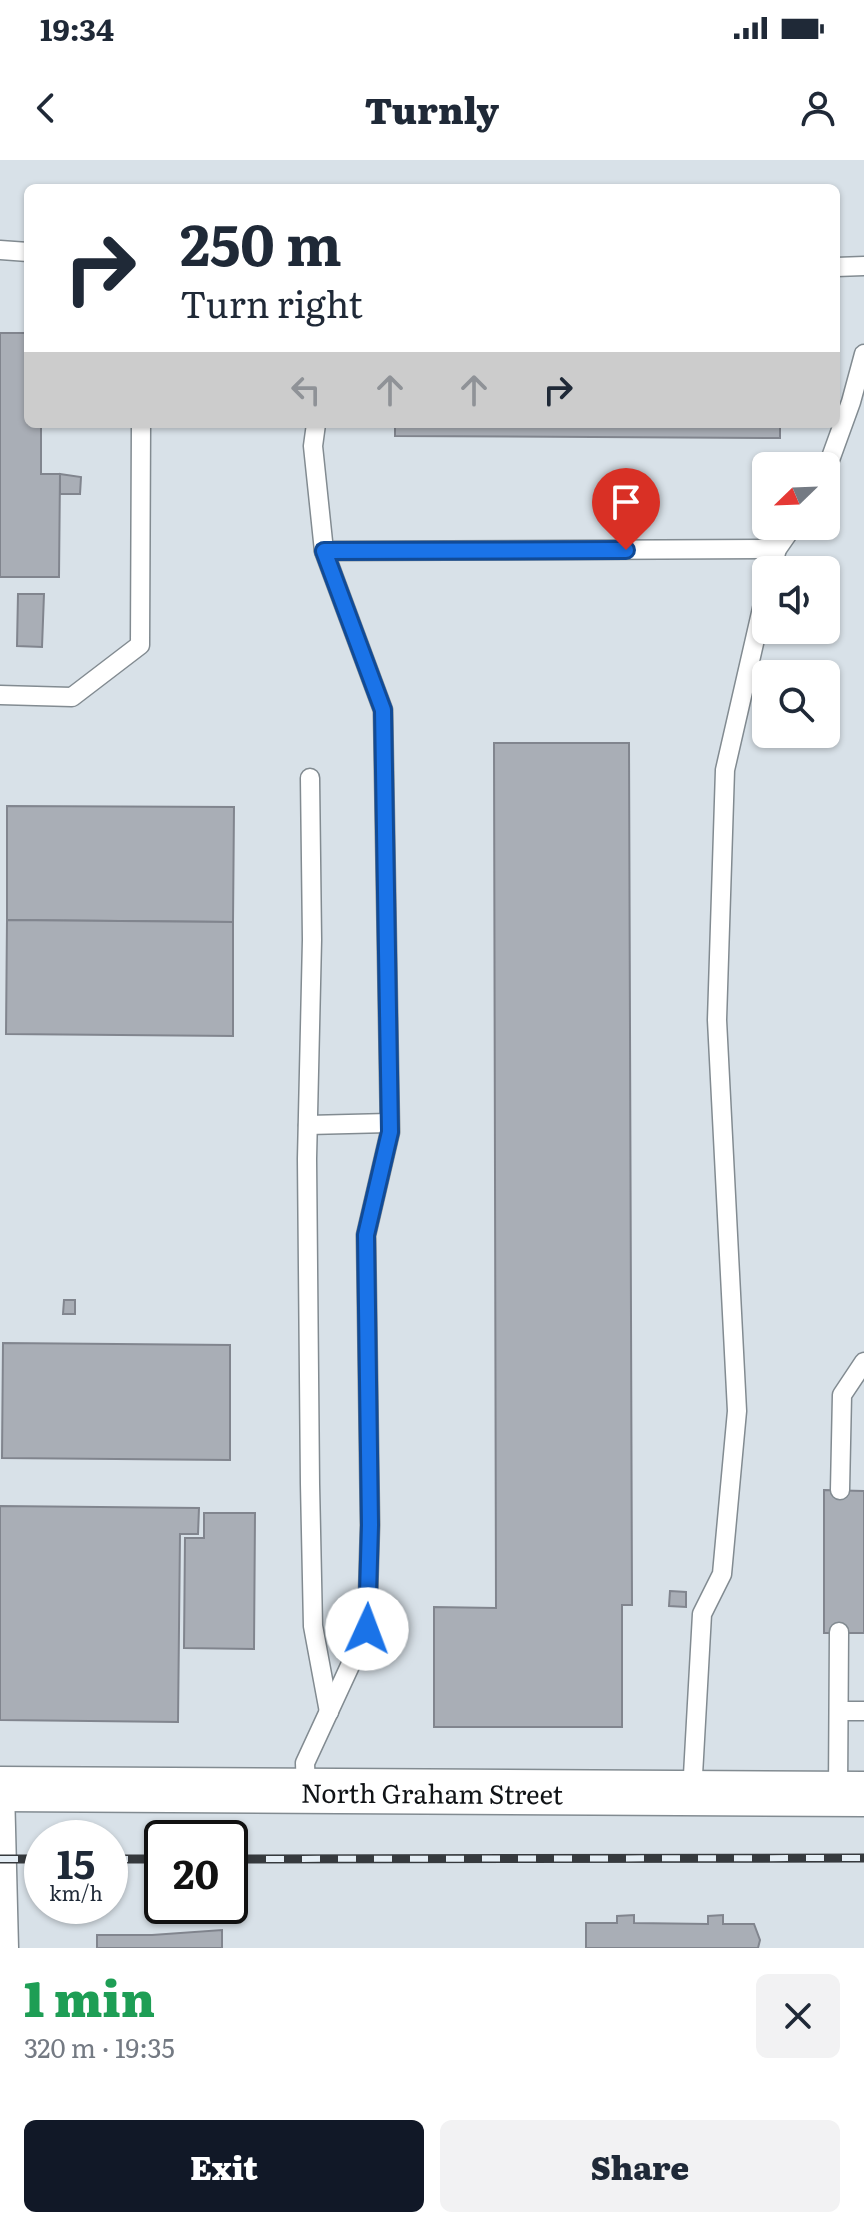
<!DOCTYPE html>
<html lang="en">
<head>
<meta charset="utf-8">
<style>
  body { margin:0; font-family:Literata,serif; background:#f2f2f3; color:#1f2937; height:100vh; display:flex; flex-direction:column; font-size:30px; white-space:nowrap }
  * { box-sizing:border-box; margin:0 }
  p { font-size:26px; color:#747a83 }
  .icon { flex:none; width:44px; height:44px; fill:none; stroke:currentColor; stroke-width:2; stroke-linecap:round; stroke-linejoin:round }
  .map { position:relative; height:1788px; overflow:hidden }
  .details { display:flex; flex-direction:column; background:#fff; flex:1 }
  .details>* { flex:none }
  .top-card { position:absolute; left:24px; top:24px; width:816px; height:244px; border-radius:12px; box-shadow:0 2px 6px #0004; background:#fff; color:#1f2937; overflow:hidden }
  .needle { width:52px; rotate:247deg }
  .buttons { position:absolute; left:752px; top:292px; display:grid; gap:16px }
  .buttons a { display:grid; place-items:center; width:88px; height:88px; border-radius:12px; background:#fff; box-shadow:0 2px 6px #0004; font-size:40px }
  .speed { position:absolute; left:24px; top:1660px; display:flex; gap:16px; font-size:40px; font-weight:700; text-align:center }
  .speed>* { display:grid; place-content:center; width:104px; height:104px; border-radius:50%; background:#fff; box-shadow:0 2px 6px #0004; line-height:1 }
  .speed small { font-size:20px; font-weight:400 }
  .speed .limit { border:4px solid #111; border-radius:12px; background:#fff; color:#111 }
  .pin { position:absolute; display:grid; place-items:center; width:68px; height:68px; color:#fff; margin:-82px -34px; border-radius:50% 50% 50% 0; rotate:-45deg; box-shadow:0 0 8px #0007 }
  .pin .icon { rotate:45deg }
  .me { position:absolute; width:88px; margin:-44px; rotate:2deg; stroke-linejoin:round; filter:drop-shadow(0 0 6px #0008) }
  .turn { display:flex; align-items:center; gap:28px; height:168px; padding:0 24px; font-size:36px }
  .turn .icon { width:104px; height:104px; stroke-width:2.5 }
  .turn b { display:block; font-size:56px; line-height:68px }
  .lanes { display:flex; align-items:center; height:76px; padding:0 24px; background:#0003; justify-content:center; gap:40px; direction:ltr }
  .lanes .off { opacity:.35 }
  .round { display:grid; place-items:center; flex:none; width:84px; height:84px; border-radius:12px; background:#f2f2f3 }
  .overview { display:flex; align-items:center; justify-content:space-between; height:136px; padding:0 24px }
  h1 { font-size:48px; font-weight:800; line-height:60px; color:#1e9e55 }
  .action { display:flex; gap:16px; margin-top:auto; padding:16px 24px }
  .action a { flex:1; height:92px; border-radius:12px; background:#111827; color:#fff; font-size:32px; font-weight:800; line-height:92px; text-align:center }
  .action a+a { background:#f2f2f3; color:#1f2937 }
  .status { display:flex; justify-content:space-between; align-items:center; height:56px; padding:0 40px; background:#fff; direction:ltr }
  .status svg { height:22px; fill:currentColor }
  header { display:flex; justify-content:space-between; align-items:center; height:104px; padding:0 24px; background:#fff; font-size:36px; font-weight:800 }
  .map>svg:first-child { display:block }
</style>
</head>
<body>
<div class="status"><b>19:34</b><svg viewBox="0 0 49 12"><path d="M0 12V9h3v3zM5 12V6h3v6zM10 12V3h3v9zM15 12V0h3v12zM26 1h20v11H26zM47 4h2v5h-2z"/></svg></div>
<header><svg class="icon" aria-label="back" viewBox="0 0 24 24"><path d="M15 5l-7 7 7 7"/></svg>Turnly<svg class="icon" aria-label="person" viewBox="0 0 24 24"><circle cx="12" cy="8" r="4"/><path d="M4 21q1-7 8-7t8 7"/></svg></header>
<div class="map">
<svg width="864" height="1788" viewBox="0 0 864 1788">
  <rect width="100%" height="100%" fill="#d8e1e8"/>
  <g fill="#a9aeb6" stroke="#81858e" stroke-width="2">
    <polygon points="0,173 28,173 28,264 41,264 41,314 60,314 59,417 0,417"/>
    <polygon points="395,264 780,264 780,278 395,276"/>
    <polygon points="60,314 81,317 80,334 60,334"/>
    <polygon points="18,434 44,434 42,487 17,486"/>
    <polygon points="494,583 629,583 632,1445 622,1445 622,1567 434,1567 434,1447 496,1448"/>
    <polygon points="7,646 234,647 233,762 7,760"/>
    <polygon points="7,760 233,762 233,876 6,874"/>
    <polygon points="64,1140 75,1140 75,1154 63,1154"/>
    <polygon points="3,1183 230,1185 230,1300 2,1298"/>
    <polygon points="824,1330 864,1331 864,1473 824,1473"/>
    <polygon points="0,1346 199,1348 198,1374 180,1374 178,1562 0,1560"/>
    <polygon points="204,1353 255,1353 254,1489 184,1488 185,1378 204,1378"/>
    <polygon points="670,1431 686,1432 686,1447 669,1446"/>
    <polygon points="634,1755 634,1763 708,1764 708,1756 723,1755 723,1764 754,1764 760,1780 758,1788 586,1788 586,1763 617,1763 617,1756"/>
    <polygon points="222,1770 222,1788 97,1788 97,1775 152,1775"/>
  </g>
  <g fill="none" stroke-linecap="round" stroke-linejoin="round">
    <g stroke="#828b91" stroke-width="21">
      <g id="service">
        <polyline points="0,90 28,92"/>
        <polyline points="836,107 864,106"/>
        <polyline points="826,311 851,242 864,194"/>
        <polyline points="324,391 777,389"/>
        <polyline points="771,410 777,389 793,366"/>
        <polyline points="0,535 72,537 140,485 141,264"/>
        <polyline points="310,618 312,780 307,999 310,1324 313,1466 329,1552"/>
        <polyline points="308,965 389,963"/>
        <polyline points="840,1330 842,1235 864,1202"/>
        <polyline points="839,1551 864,1551"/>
        <polyline points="5,1629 9,1788"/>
        <polyline points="306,1630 305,1603 367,1469 370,1365 366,1075 390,972 383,550 324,391 313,286 316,264"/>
        <polyline points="692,1633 702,1454 722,1414 737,1251 717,860 725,610 766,431"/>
        <polyline points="838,1634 839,1472"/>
      </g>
    </g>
    <g stroke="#828b91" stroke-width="47">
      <g id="secondary">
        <path id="s1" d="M0,1629l864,5"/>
      </g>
    </g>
    <use href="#service" stroke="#fff" stroke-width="18"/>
    <use href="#secondary" stroke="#fff" stroke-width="44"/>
    <g stroke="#363a3e" stroke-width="9">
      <g id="rail">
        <polyline points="0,1699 42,1699"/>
        <polyline points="110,1699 162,1699"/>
        <polyline points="230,1699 864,1698"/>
      </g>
    </g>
    <use href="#rail" stroke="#e5eef5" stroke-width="6" stroke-dasharray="18" stroke-linecap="butt"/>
  </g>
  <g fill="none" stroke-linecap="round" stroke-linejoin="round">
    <g stroke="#114b97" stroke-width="20">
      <polyline id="route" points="367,1469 370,1365 366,1075 390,972 383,550 324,391 626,390"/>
    </g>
    <use href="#route" stroke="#1a73e8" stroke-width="14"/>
  </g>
  <g text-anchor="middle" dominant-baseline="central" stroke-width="8" stroke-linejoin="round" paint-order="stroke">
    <g font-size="26" fill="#101316" stroke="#e5eef5">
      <text stroke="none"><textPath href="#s1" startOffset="432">North Graham Street</textPath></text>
    </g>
  </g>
</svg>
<div class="buttons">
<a><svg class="needle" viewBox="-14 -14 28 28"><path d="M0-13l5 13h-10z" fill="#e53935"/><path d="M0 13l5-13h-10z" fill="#747a83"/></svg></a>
<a><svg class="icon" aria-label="sound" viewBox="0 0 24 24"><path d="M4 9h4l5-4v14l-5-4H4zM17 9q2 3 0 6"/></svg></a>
<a><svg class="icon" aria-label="search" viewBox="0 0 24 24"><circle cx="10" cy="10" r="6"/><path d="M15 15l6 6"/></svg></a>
</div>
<div class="speed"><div>15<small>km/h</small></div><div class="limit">20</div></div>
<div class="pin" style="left:626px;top:390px;background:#d93025"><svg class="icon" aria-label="arrive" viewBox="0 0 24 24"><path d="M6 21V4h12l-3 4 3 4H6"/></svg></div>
<svg class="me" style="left:367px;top:1469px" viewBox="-20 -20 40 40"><circle r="19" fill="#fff"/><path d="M0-13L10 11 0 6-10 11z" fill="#1a73e8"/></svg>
<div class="top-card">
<div class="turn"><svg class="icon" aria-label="right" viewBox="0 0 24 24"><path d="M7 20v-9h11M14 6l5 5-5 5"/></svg><div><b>250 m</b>Turn right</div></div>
<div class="lanes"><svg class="icon off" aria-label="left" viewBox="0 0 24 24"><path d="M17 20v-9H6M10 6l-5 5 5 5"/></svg><svg class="icon off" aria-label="ahead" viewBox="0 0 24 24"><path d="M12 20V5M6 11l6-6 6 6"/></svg><svg class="icon off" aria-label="ahead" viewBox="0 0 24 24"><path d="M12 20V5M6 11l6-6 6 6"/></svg><svg class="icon" aria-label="right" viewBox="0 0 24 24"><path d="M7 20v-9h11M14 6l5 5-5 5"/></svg></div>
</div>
</div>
<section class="details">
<div class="overview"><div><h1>1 min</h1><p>320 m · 19:35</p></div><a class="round"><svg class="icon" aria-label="close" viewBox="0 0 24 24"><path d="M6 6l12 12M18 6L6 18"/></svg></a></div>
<div class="action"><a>Exit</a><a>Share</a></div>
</section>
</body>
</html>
